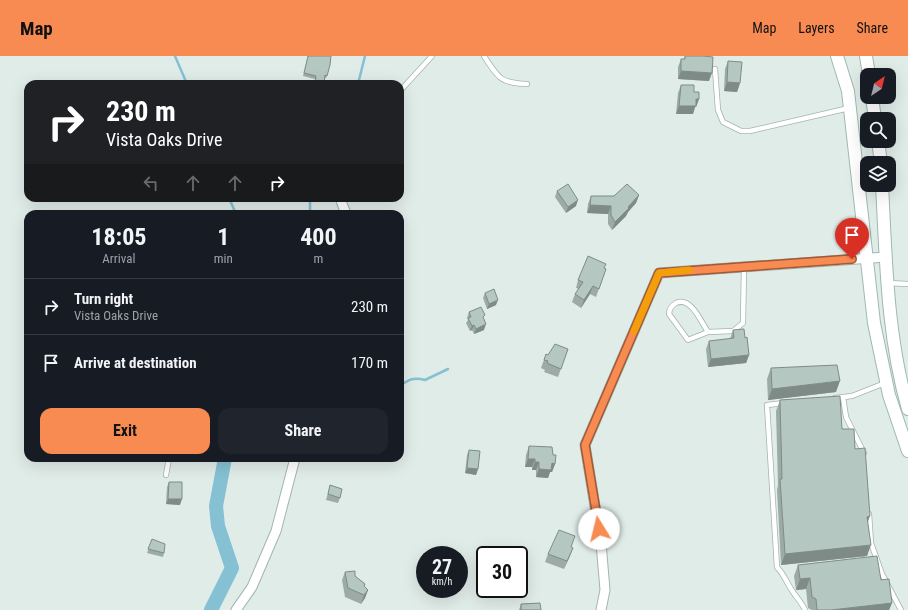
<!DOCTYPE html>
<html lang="en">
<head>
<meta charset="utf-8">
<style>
  body { margin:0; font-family:"Roboto Condensed",sans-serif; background:#20242c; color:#f1f3f6; height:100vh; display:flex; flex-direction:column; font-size:15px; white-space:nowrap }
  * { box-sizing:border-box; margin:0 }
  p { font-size:13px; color:#9ea1a6 }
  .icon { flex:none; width:22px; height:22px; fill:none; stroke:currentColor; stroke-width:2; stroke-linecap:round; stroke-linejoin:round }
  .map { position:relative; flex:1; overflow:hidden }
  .panel { position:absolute; left:24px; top:154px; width:380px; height:252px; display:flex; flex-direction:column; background:#171b24; border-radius:12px; box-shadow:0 4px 16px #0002 }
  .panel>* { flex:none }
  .top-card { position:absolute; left:24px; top:24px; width:380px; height:122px; border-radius:12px; box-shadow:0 4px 16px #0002; background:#202124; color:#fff; overflow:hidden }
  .needle { width:26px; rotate:35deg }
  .buttons { position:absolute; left:860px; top:12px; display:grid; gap:8px }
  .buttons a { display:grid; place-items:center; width:36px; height:36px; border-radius:8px; background:#171b24; box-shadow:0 4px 16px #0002; font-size:20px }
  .speed { position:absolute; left:416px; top:490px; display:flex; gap:8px; font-size:20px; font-weight:700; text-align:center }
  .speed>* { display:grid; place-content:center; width:52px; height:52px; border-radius:50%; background:#171b24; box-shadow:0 4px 16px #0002; line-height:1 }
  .speed small { font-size:10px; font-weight:400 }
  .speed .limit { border:2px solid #111; border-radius:6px; background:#fff; color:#111 }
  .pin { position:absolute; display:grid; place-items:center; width:34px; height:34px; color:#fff; margin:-41px -17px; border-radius:50% 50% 50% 0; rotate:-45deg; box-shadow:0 0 4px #0007 }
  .pin .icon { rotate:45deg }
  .me { position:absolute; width:44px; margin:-22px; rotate:351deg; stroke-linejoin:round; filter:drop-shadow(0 0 3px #0008) }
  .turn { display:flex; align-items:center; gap:14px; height:84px; padding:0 16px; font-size:18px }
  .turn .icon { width:52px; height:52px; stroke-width:2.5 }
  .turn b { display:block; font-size:28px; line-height:34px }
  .lanes { display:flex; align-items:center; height:38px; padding:0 16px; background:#0003; justify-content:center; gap:20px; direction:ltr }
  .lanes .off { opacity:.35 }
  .eta { display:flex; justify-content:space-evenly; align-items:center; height:68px; text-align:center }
  .eta b { font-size:24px; font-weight:700; line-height:28px }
  .button { display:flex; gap:8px; margin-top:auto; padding:8px 16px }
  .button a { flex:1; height:46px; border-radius:12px; background:#f88b52; color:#111; font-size:16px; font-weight:700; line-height:46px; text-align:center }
  .button a+a { background:#20242c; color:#f1f3f6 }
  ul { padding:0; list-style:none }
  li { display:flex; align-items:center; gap:12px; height:56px; padding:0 16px; border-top:1px solid #363941 }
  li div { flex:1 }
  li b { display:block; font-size:15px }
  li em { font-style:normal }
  header { display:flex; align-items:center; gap:24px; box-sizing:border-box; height:56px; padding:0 20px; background:#f88b52; color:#111 }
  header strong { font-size:19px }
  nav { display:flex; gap:22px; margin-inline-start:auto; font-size:14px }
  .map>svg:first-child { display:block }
</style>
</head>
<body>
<header>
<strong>Map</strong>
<nav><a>Map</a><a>Layers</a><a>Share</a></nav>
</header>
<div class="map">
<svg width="908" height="554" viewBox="0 0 908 554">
  <rect width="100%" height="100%" fill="#e0ece8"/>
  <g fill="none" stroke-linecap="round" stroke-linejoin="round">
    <g stroke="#85c0d3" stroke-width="2.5">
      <polyline points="175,0 187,28"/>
      <polyline points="358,28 365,0"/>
      <polyline points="229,142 236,158"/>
      <polyline points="310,158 310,145"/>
      <path d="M400,330c9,-7 14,-9 25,-6l23,-11"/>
    </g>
    <polyline stroke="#85c0d3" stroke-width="14" points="211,554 232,512 218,470 216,450 225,402"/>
    <g stroke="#a3b4b0" stroke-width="6">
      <g id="service">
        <path d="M484,0c14,21 15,27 43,28"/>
        <polyline points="715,13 718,54 723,66 741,75 750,75 849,52"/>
        <polyline points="400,35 432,0"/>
        <polyline points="888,227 908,228"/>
        <path d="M708,276c-7,-10 -17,-36 -32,-29 -5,3 -7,6 -7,11l19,26 20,-8 25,-1 10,-8 1,-57"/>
        <polyline points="843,341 846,361 864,397"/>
        <polyline points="835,342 852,340 885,327"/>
        <path d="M784,347l-17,2 10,162c9,10 9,15 16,25 4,6 9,11 12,18"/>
        <polyline points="166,419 169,402"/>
        <polyline points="869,458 871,487 882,518 901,554"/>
      </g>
    </g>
    <g stroke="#a3b4b0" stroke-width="11">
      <g id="minor">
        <polyline points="340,142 346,158"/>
        <polyline points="236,554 252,531 276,475 295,402"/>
        <polyline points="601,554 605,534 601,487 585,389 659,217 886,201"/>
      </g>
    </g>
    <g stroke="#9eb8b1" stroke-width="14">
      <g id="secondary">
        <polyline points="837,0 848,35 874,267 889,339 908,395"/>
        <polyline points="866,0 869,19"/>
        <polyline points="872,41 875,63"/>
        <polyline points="878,85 881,107"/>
        <path d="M882,129c4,76 5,151 26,224"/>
      </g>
    </g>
    <use href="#service" stroke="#fff" stroke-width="4.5"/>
    <use href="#minor" stroke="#fff" stroke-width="9"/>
    <use href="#secondary" stroke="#fff" stroke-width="12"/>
  </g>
  <g fill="#9caba6">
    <polygon points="308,0 330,9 326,22 325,22 324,28 314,28 315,23 303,20"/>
    <polygon points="685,0 703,0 709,25 678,23 678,11 681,3 684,3"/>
    <polygon points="728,5 740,27 737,36 724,35 725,13"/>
    <polygon points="681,29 694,36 699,43 696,51 695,51 693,58 676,58 678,37"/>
    <polygon points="557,135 576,150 566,157 555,141"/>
    <polygon points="639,139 636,147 628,156 626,160 612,174 608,168 608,158 587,157 588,148 591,140 614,140"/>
    <polygon points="240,142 249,142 248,145 241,146"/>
    <polygon points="604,212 606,213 596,241 590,238 581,252 572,246 575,238 579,233 576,232 578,224"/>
    <polygon points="485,237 496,249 487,253 483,242"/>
    <polygon points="469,256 484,263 484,274 474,278 472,274 470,275 466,267 468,264 467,262"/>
    <polygon points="733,274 745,282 749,299 746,307 708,311 706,293 709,285 730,283"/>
    <polygon points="568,293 558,321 544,316 545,314 541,312 546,298 548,299"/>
    <polygon points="771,312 836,336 768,344 767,323"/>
    <polygon points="780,344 842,373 855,393 867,500 781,509 777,434 778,429 776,355"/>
    <polygon points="529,390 553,399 555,408 552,416 550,416 548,422 536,421 536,414 532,414 532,411 525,411 526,399"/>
    <polygon points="469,394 478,413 476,419 465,417 467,399"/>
    <polygon points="169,426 180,449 166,448 167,431"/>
    <polygon points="330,429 340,442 338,447 326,444"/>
    <polygon points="152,483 164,497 163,501 147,497"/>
    <polygon points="571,491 573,492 564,513 545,506 548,498"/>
    <polygon points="798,509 881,524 892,547 889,554 812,554 808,552 806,533 796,534 794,520"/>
    <polygon points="345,516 355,520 365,528 365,531 368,534 365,542 361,548 345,541 342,524"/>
    <polygon points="521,548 541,554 519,554"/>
  </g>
  <g fill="#7f8b87">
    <polygon points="681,15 712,17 709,25 678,23"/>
    <polygon points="727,26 740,27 737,36 724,35"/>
    <polygon points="696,43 699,43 696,51 695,51 693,58 676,58 679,50"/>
    <polygon points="639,139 636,147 628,156 626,160 612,174 615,166"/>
    <polygon points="243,142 249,142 248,145 241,146"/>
    <polygon points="578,144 576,150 566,157 568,151"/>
    <polygon points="590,149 611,150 608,158 587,157"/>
    <polygon points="593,230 590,238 581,252 584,244"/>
    <polygon points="498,244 496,249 487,253 489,248"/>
    <polygon points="486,268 484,274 474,278 476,273"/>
    <polygon points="474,269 472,274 470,275 472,270"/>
    <polygon points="749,299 746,307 708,311 711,303"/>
    <polygon points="840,325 836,336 768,344 772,333"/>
    <polygon points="528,403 535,403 532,411 525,411"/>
    <polygon points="535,406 539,406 536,414 532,414"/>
    <polygon points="552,407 555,408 552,416 550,416 548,422 536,421 539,413"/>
    <polygon points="467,412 478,413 476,419 465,417"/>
    <polygon points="168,443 182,443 180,449 166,448"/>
    <polygon points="870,460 866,471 867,461"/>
    <polygon points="871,489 867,500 781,509 785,498"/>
    <polygon points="573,492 570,500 564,513 567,505"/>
    <polygon points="810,522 806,533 796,534 800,523"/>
    <polygon points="368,534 365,542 361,548 364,539"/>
    <polygon points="892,547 889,554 831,554"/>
  </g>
  <g fill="#b5c7c1" stroke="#7f8b87">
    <polygon points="308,0 331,0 330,9 327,20 325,19 324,28 315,28 316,20 304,17"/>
    <polygon points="685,0 703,0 713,1 712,17 681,15 681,3 685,3"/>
    <polygon points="728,5 742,6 740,27 727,26"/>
    <polygon points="681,29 694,29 694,36 699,36 699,43 696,43 696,50 679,50"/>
    <polygon points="568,128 578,144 568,151 557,135"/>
    <polygon points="627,128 639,139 628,151 629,152 615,166 611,159 611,150 590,149 591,140 614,140"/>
    <polygon points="588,200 606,208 604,212 606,213 599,233 593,230 584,244 575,238 583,226 578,224"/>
    <polygon points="494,233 498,244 489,248 485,237"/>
    <polygon points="481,251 485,259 483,261 486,268 476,273 474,269 472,270 468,262 471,261 469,256"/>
    <polygon points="744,273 745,282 747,281 749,299 711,303 709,285 734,282 733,274"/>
    <polygon points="555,288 568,293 561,313 547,307 548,305 544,304 546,298 548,299"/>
    <polygon points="837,309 840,325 772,333 771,312"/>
    <polygon points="840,340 842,373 854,373 855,393 865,392 870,460 867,461 871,489 785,498 780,423 782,423 780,344"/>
    <polygon points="529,390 552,391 553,399 556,399 555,408 552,407 551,414 539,413 539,406 535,406 535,403 528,403"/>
    <polygon points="469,394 480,395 478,413 467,412"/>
    <polygon points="169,426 182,426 182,443 168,443"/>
    <polygon points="330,429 342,433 340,442 328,438"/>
    <polygon points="559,474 575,480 571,491 573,492 567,505 548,498"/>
    <polygon points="152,483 165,488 164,497 148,493"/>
    <polygon points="877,500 881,524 889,523 892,547 831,554 817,554 816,543 812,541 810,522 800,523 798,509"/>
    <polygon points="355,515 355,520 365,528 364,530 368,534 364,539 348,532 345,516"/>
    <polygon points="540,547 541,554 521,554 521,548"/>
  </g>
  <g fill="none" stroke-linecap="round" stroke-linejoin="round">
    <g stroke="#a15a35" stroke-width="10">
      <polyline id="route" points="599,473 585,389 659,217 852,203"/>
    </g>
    <use href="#route" stroke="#f88b52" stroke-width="7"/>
    <polyline stroke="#f59e0b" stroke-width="7" points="634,275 659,217 689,214"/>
  </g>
</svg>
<div class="buttons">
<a><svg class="needle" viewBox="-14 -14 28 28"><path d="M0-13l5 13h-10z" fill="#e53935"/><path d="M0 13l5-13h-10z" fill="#9ea1a6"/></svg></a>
<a><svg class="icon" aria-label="search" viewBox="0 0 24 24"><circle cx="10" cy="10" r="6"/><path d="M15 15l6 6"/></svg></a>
<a><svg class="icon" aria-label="layers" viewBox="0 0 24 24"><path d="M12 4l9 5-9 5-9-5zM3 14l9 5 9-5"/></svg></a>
</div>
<div class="speed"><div>27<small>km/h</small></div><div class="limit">30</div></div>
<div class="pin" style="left:852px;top:203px;background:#d93025"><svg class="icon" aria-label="arrive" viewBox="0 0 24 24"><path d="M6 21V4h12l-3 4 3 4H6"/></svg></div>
<svg class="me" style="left:599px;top:473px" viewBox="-20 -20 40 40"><circle r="19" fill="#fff"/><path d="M0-13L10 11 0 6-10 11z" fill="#f88b52"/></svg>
<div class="top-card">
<div class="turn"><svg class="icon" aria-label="right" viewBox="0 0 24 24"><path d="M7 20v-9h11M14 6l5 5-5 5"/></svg><div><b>230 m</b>Vista Oaks Drive</div></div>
<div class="lanes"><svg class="icon off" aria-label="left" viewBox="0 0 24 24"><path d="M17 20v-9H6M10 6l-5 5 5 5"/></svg><svg class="icon off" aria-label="ahead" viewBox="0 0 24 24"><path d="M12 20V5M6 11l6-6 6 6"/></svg><svg class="icon off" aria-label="ahead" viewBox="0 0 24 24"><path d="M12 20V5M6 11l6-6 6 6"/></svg><svg class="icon" aria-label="right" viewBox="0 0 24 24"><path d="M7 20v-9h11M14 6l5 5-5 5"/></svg></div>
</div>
<section class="panel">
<div class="eta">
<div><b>18:05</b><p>Arrival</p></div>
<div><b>1</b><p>min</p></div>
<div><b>400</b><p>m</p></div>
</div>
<ul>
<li><svg class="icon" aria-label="right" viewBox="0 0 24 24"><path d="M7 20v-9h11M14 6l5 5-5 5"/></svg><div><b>Turn right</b><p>Vista Oaks Drive</p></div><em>230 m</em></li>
<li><svg class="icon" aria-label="arrive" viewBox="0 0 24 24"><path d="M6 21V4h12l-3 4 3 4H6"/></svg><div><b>Arrive at destination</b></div><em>170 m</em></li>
</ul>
<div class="button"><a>Exit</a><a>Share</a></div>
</section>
</div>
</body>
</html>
